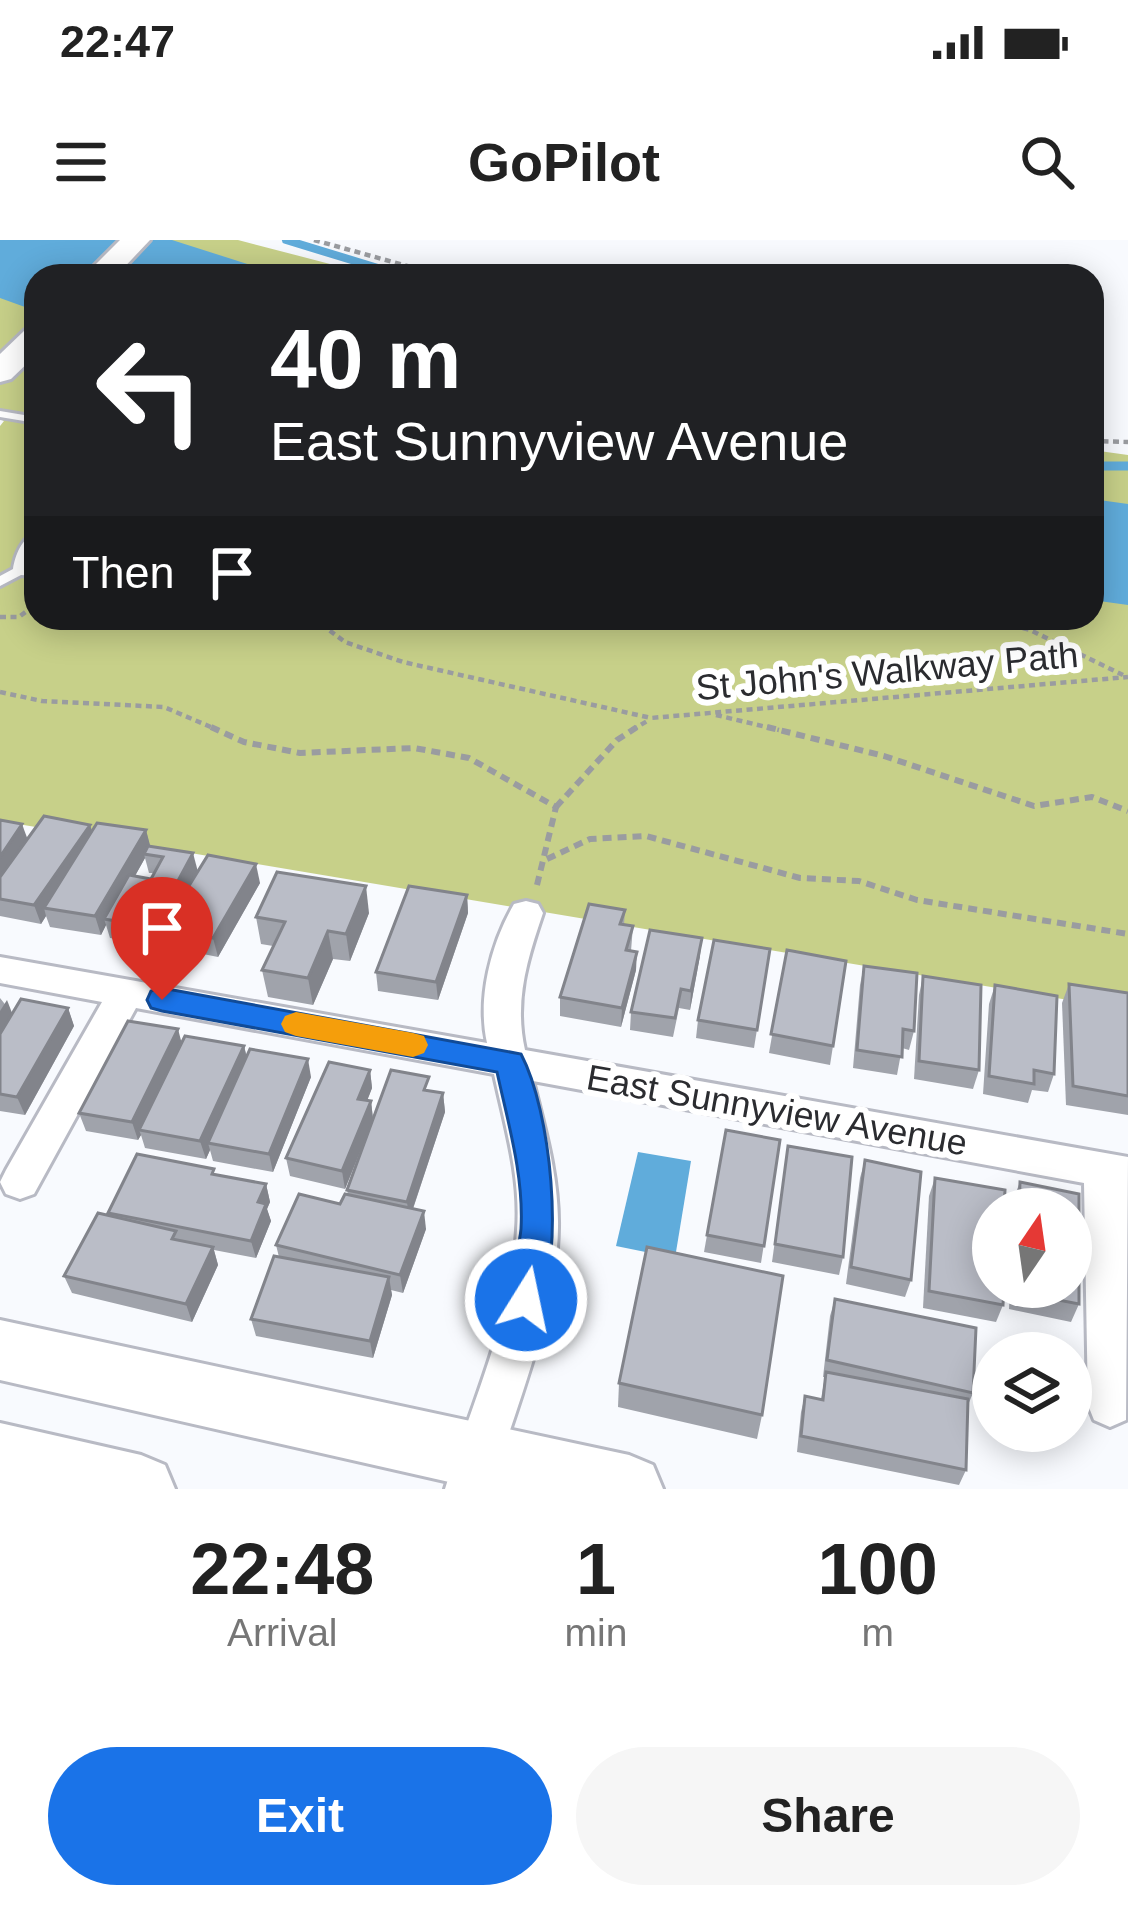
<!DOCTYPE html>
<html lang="en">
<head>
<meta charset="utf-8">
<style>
  body { margin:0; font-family:Helvetica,sans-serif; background:#f6f6f6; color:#222; height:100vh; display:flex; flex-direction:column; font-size:45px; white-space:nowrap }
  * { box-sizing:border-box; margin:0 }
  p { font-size:39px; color:#767676 }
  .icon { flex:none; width:66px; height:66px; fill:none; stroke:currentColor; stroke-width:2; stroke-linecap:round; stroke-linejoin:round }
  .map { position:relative; height:1249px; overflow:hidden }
  .details { display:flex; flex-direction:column; background:#fff; flex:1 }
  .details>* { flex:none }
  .hud { position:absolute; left:24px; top:24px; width:1080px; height:366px; border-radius:36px; box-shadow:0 6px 30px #0003; background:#202124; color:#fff; overflow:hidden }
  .needle { width:78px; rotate:13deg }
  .controls { position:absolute; left:972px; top:948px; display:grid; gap:24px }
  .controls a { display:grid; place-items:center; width:120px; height:120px; border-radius:50%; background:#fff; box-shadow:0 6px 30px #0003; font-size:60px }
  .pin { position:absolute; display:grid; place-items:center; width:102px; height:102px; color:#fff; margin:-123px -51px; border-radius:50% 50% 50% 0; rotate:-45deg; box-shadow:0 0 12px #0007 }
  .pin .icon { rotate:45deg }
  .me { position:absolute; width:132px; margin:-66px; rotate:10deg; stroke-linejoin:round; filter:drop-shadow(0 0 9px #0008) }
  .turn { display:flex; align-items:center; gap:42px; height:252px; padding:0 48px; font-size:54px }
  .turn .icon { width:156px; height:156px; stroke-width:2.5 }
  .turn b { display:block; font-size:84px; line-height:102px }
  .then { display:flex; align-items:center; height:114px; padding:0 48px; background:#0003; gap:24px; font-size:45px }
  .eta { display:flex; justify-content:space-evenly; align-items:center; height:204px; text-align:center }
  .eta b { font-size:72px; font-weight:800; line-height:84px }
  .button { display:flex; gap:24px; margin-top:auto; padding:24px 48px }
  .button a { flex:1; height:138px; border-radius:72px; background:#1a73e8; color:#fff; font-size:48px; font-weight:800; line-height:138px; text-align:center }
  .button a+a { background:#f6f6f6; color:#222 }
  .status { display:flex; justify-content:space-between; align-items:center; height:84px; padding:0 60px; background:#fff; direction:ltr }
  .status svg { height:33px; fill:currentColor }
  header { display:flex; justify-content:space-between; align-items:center; height:156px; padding:0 48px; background:#fff; font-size:54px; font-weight:800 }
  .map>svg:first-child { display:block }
</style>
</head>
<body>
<div class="status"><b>22:47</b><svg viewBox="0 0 49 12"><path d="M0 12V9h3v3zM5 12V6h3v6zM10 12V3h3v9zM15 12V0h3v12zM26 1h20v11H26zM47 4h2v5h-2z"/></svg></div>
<header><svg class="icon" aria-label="menu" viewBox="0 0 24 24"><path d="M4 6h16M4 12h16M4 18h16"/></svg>GoPilot<svg class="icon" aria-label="search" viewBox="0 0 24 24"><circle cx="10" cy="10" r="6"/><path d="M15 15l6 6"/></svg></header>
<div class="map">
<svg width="1128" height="1249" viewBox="0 0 1128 1249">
  <rect width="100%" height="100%" fill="#f8fafe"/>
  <polygon fill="#c7d089" points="0,0 238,0 376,36 36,36 36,378 1092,378 1092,210 1128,215 1128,770 0,581 0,186 4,181 0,179"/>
  <g fill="#60acdb">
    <polygon points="0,0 172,0 285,36 36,36 36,71 0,58"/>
    <polygon points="1092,259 1128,264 1128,365 1092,360"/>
    <polygon points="638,912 691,921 675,1018 616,1006"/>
  </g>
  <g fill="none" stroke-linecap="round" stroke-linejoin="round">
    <polyline stroke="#60acdb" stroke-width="8" points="286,0 404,36"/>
    <polyline stroke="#60acdb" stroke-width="9" points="1092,226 1128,226"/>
    <g stroke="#b8bac4" stroke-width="6">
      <g id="lane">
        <polygon points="0,171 36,177 36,183 0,177"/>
        <path d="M36,292c0,14 -7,22 -10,35l10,1v8l-15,-1 -21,11v-10l13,-7c2,-14 9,-31 23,-37z"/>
      </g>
    </g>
    <g stroke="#b8bac4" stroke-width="6">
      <path id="street" d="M526,661l12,3 5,9c-16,47 -29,88 -18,137l603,107 -2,263 -16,7 -16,-7 -6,-15 -4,-222 -551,-102c12,49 26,97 25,147 -1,82 -43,181 -67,261h-46c26,-83 67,-172 72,-259 4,-53 -12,-105 -23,-156l-358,-66 -102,186 -14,5 -14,-5 -6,-12 6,-12 96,-168 -102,-19v-26l487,86c-10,-45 4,-99 27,-139z"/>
    </g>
    <g stroke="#b8bac4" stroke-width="6">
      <g id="secondary">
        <polygon points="120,0 150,0 116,36 84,36"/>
        <polygon points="36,88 36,115 11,139 0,142 0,114 25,90"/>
        <polygon points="0,1080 629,1215 653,1225 663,1249 480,1249 0,1140"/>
        <polygon points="0,1183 141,1215 165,1225 175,1249 0,1249"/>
      </g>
    </g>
    <g stroke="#9a9ca0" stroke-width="4.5" stroke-dasharray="6 4.5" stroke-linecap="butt">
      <polyline points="314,0 443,36"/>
      <polyline points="1092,201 1128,202"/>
      <polyline points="0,377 19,377 36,364"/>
      <polyline points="313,378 345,402 403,422 651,478 1128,437"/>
      <polyline points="982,378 1030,390 1123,435"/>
      <polyline points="0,452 42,461 164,467 218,490"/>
      <polyline points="716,475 779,490"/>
      <polyline points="632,490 649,480"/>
    </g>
    <g stroke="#9a9ca0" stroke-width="6" stroke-dasharray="9 6" stroke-linecap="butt">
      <polyline points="211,487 244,502 300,513 414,508 469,518 556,567"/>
      <polyline points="767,487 884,516 1034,566 1092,557 1128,571"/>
      <polyline points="556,567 617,500 637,487"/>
      <polyline points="547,619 590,599 646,596 800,638 859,641 917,660 1128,694"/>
      <polyline points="537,645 556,567"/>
    </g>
    <use href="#lane" fill="#fff" fill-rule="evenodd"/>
    <use href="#street" fill="#fff" fill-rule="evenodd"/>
    <use href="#secondary" fill="#fff" fill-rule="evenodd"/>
  </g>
  <g fill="#a0a3ab" fill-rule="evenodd">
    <path d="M0,580l27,19 63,-14 2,6 54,-1 4,16 48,25 62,12 -42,74 -50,-10 -5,-19 4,-7 -6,-1 -13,24 -38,-6 -4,-13 -5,10 -51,-8 -4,-11 -5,8 -41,-8zM145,618l4,15h5l-3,6 -16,-3z"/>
    <polygon points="467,655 468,673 438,760 378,751 376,732"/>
    <polygon points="625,670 624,685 633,686 631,711 636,730 621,787 560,776 560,757"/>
    <polygon points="369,673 350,721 333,719 313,765 268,757 262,730 273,706 261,704 256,677"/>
    <polygon points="770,709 754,808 696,798 698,780"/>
    <polygon points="787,710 833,806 830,825 769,813"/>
    <polygon points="700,716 690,770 679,768 673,797 630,790 631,772"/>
    <polygon points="864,726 914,791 909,810 902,808 897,835 853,828 860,745"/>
    <polygon points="923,736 979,830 973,849 914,839 919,755"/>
    <polygon points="1069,744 1128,753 1128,875 1066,865 1062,763"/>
    <polygon points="995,745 1054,834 1048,852 1032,850 1028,863 983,854 989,764"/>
    <polygon points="0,758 12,773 68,768 74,786 25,875 0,871"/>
    <polygon points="182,803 244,806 247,817 311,837 273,932 213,921 210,910 206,919 145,908 141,895 138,900 86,891 79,873"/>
    <polygon points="370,830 372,848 367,860 371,861 373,879 431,851 443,853 445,872 413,969 426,989 403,1053 391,1050 392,1055 373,1118 256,1096 251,1079 279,1017 276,1005 340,964 348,955 347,950 372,883 345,949 290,936 286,918"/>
    <polygon points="780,900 761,1023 704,1012 707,995"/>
    <polygon points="788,906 843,1017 839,1035 772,1022"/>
    <polygon points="865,920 911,1040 905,1057 846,1044 860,938"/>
    <polygon points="216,935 266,944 270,962 267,969 271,981 256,1018 214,1010 218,1025 192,1082 72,1053 64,1036 109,976 108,973"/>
    <polygon points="935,938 1003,1065 996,1082 923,1068 929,956"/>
    <polygon points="1020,942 1079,954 1079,1064 1071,1082 1009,1069 1010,1047 1071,1047 1071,969 1012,969 1013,960"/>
    <polygon points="835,1059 973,1153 968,1165 966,1230 959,1245 797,1212 801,1172 805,1156 821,1159 825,1137 823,1137 830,1076"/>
    <polygon points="619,1143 762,1175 757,1199 618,1167"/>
  </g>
  <g fill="#82848b">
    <polygon points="22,584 29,603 0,646 0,617"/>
    <polygon points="90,585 96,603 44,668 46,676 41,684 34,665"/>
    <polygon points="146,590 151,609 144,614 145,618 110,680 104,679 106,685 101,695 95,676"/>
    <polygon points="193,613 198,632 171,682 166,663"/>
    <polygon points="256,624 260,643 218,717 213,698"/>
    <polygon points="366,646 369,673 350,721 346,694"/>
    <polygon points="467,655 468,673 438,760 436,742"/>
    <polygon points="156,662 161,680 148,704 143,685"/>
    <polygon points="328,691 333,719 313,765 308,738"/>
    <polygon points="702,698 700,716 690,770 691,751"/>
    <polygon points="637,712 636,730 621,787 622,768"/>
    <polygon points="7,760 14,778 0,802 0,771"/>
    <polygon points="68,768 74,786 25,875 17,857"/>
    <polygon points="178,789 183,808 139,890 141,895 138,900 132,882"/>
    <polygon points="244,806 248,824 208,903 210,910 206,919 200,901"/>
    <polygon points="308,819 311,837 273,932 269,914"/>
    <polygon points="370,830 372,848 361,877 358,859"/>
    <polygon points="443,853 445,872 409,980 407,962"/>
    <polygon points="371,861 373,879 345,949 342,931"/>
    <polygon points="266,944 270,962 267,969 271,981 256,1018 251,1001 258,962"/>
    <polygon points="424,971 426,989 403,1053 400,1035"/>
    <polygon points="213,1007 218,1025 192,1082 186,1064"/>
    <polygon points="389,1037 392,1055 373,1118 370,1101"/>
  </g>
  <g fill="#babdc7" stroke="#82848b" stroke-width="3">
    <polygon points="44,576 90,585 34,665 0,659 0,637"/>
    <polygon points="0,580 22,584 0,617"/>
    <polygon points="97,583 146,590 95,676 44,668"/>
    <polygon points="148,606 193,613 166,663 156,662 143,685 104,679 129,635 151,639 163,617 144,614"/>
    <polygon points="208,615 256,624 213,698 163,688"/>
    <polygon points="277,632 366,646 346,694 328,691 308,738 262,730 285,682 256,677"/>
    <polygon points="409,646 467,655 436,742 376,732"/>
    <polygon points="589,664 625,670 620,684 633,686 626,710 637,712 622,768 560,757"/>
    <polygon points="650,690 702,698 691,751 681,749 675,778 631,772"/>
    <polygon points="714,700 770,709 757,790 698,780"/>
    <polygon points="787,710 846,721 833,806 771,794"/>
    <polygon points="864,726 917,733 914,791 903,789 902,817 857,810"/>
    <polygon points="923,736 981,745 979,830 919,821"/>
    <polygon points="1069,744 1128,753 1128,856 1073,846"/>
    <polygon points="995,745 1057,756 1054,834 1034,830 1034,844 989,836"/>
    <polygon points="21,759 68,768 17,857 0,854 0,794"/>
    <polygon points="128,781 178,789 132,882 79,873"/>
    <polygon points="185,796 244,806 200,901 139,890"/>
    <polygon points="250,809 308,819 269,914 208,903"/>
    <polygon points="329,822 370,830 358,859 371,861 342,931 286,918"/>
    <polygon points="391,830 429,837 424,850 443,853 407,962 347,950"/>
    <polygon points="726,890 780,900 764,1006 707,995"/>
    <polygon points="788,906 852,917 843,1017 775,1004"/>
    <polygon points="137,914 214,929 212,934 266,944 258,962 266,964 251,1001 108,973"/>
    <polygon points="865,920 921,932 911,1040 851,1027"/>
    <polygon points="935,938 1005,950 1004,969 993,969 993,1047 1004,1047 1003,1065 929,1051"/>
    <polygon points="1020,942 1079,954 1079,1064 1016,1052 1016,1047 1071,1047 1071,969 1019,969"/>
    <polygon points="299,954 340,964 345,954 424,971 400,1035 276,1005"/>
    <polygon points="98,973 176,991 172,999 213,1007 186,1064 64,1036"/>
    <polygon points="647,1007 783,1036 762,1175 619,1143"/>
    <polygon points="274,1016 389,1037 370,1101 251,1079"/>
    <polygon points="835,1059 976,1088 973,1153 827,1120"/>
    <polygon points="826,1132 968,1159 966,1230 801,1196 805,1156 823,1160"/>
  </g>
  <path fill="#1a73e8" stroke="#114b97" stroke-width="3" d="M162,748l359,66c30,57 44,197 17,257l-12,5 -13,-5c-11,-24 6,-56 8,-82 3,-53 -13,-106 -24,-157l-335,-61 -11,-3 -4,-8 4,-9z"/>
  <polygon fill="#f59e0b" points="296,772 413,793 424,796 428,805 424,813 413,817 296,796 285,792 281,784 285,776"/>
  <g text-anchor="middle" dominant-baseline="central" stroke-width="12" stroke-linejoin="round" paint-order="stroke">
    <g font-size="36" fill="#2b2c30" stroke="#fff">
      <text transform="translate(887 431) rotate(-5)">St John's Walkway Path</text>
      <text transform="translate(777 870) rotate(10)">East Sunnyview Avenue</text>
    </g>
  </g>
</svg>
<div class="controls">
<a><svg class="needle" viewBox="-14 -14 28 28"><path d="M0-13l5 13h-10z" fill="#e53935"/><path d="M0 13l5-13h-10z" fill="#767676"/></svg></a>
<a><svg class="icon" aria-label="layers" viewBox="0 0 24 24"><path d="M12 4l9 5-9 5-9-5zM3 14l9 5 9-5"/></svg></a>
</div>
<div class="pin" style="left:162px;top:760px;background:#d93025"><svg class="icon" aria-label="arrive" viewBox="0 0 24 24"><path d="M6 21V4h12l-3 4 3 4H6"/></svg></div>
<svg class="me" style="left:526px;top:1060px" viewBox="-20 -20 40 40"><circle r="17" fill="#1a73e8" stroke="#fff" stroke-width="3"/><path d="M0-11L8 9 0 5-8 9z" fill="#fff"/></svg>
<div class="hud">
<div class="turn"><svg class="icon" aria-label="left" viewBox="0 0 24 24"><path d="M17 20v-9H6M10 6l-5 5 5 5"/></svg><div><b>40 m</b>East Sunnyview Avenue</div></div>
<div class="then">Then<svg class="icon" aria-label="arrive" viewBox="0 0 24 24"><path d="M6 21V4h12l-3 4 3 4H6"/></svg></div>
</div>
</div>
<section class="details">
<div class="eta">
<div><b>22:48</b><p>Arrival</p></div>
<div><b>1</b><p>min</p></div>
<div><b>100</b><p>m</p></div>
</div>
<div class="button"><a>Exit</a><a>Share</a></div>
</section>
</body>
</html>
